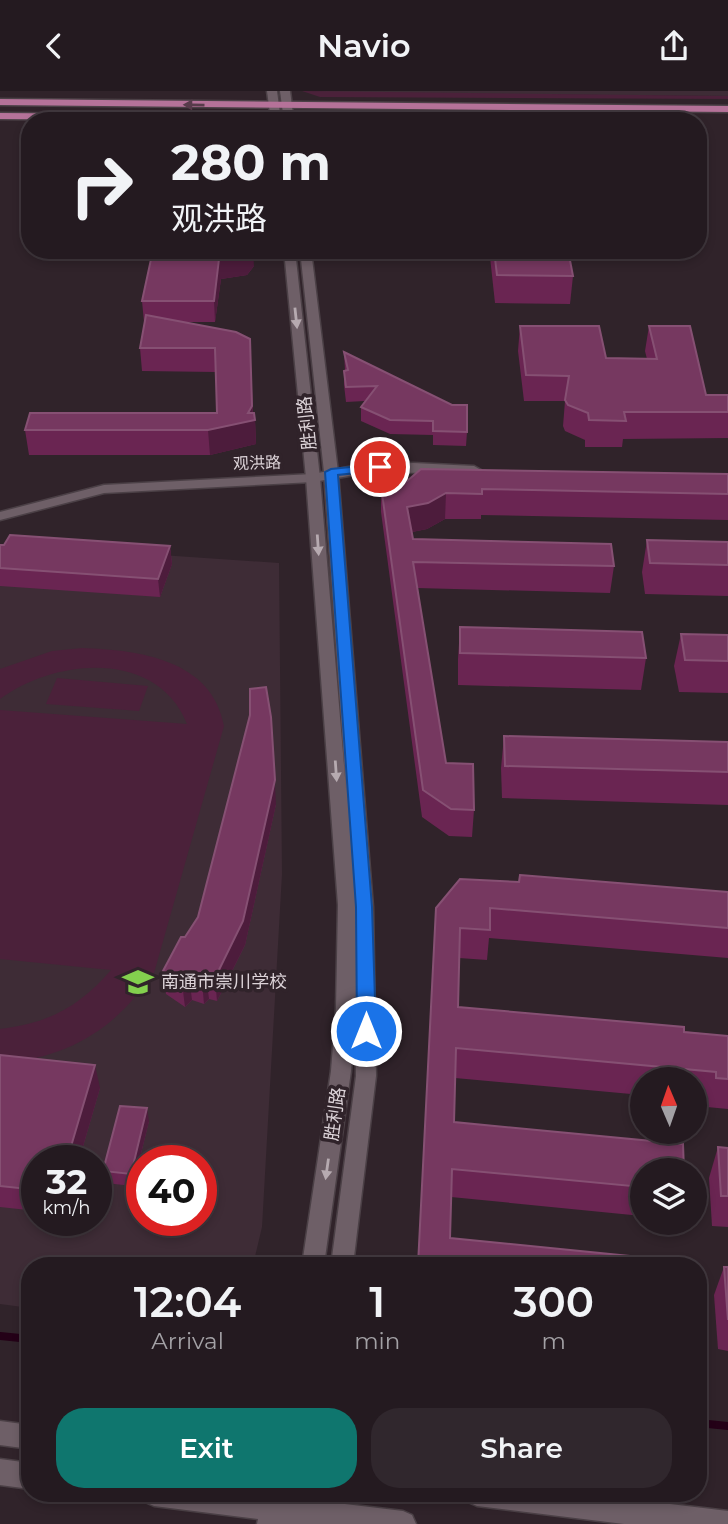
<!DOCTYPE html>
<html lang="en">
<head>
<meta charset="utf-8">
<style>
  body { margin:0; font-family:Montserrat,"Noto Sans SC",sans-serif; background:#30272d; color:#f1f3f6; height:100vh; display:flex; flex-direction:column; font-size:26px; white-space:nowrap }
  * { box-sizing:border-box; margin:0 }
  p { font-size:23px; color:#a3a1a5 }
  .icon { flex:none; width:38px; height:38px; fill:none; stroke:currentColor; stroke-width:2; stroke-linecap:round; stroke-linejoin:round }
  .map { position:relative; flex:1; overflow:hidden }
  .drawer { position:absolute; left:21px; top:1166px; width:686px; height:245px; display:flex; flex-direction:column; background:#241a20; border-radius:28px; box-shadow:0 4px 10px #0003,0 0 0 2px #41383e }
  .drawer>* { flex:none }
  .hud { position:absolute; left:21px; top:21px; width:686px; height:147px; border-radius:28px; box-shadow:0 4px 10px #0003,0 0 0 2px #41383e; background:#241a20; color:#f1f3f6; overflow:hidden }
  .needle { width:46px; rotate:358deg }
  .fabs { position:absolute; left:630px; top:976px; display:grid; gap:14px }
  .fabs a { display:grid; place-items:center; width:77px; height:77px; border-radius:50%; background:#241a20; box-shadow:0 4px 10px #0003,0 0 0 2px #41383e; font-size:35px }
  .speed { position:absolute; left:21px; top:1054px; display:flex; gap:14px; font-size:35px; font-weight:700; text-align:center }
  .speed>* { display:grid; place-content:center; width:91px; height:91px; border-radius:50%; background:#241a20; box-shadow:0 4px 10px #0003,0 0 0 2px #41383e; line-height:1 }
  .speed small { font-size:18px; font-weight:400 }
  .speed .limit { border:10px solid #d22; background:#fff; color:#111 }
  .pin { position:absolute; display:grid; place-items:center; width:60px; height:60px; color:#fff; margin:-30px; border:4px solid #fff; border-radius:50%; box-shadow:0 2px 7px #0007 }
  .me { position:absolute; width:77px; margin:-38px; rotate:0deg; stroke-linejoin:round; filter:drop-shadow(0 0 5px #0008) }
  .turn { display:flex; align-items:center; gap:24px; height:147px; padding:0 35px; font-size:32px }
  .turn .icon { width:91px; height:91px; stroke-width:2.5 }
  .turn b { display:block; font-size:49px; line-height:60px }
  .eta { display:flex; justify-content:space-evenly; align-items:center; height:119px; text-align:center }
  .eta b { font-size:42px; font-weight:600; line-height:49px }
  .action { display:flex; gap:14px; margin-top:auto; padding:14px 35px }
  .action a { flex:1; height:80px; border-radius:28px; background:#0f766e; color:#fff; font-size:28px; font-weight:600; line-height:80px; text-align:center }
  .action a+a { background:#30272d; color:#f1f3f6 }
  header { display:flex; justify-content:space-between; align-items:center; height:91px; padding:0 35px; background:#241a20; font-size:32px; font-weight:600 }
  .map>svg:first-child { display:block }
</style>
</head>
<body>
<header><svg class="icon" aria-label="back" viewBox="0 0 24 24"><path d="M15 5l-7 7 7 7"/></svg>Navio<svg class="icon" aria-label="share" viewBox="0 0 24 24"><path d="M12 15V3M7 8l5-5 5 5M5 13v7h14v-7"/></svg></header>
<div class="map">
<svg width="728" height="1433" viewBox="0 0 728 1433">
  <rect width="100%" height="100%" fill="#30232a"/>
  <g fill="#3e2c36" fill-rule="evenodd">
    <polygon points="314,0 728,0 728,5 333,2"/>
    <path d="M0,453l279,19 3,311 -20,353 -9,38h-223v43l-30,-4zM37,1069h59v60h-59zM142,1069h59v60h-59z"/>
  </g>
  <g fill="#4b213a">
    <polygon points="302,0 728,5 728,8 320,6"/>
    <path d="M82,557c56,2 130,11 142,78l-70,247c-42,59 -83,82 -154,92v-36c49,-6 79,-22 111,-59l-111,-11v-249l187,14c-30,-75 -131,-66 -187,-25v-30l52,-18z"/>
    <polygon points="57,587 148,595 139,620 46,613"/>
  </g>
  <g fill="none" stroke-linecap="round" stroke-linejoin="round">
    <g stroke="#240117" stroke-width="8">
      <polyline points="0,1245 30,1248"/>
      <polyline points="698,1332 728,1335"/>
    </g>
    <g stroke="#4b4046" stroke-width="3">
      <polygon id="minor" points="413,372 474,375 481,379 474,383 373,381 313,391 104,402 0,429 0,421 104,394 313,383 353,375"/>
    </g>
    <g stroke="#4b4046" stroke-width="3">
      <g id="tertiary">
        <polygon points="267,0 277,0 281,30 271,30"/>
        <polygon points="280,0 290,0 294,30 284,30"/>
        <polygon points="284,159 295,159 320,387 346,698 324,381 300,159 311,159 338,381 373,816 376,985 353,1174 331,1174 356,985 355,925 351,980 324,1174 302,1174 331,980 336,917 338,814 306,387"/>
        <polygon points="0,1330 30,1334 30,1358 0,1354"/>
        <polygon points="0,1368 30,1372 30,1398 0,1394"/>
        <polygon points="141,1402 288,1402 287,1406 295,1407 296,1402 322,1402 320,1410 403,1420 412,1424 416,1433 257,1433 258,1428 154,1415 145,1411"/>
        <polygon points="464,1402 579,1402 728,1420 728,1433 624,1433 477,1415 468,1411"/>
      </g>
    </g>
    <g stroke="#4b4046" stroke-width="3">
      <g id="primary">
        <polygon points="0,8 728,15 728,21 0,14"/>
        <polygon points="0,22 245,24 250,27 245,30 0,28"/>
      </g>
    </g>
    <use href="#minor" fill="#6e5f67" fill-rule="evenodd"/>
    <use href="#tertiary" fill="#6e5f67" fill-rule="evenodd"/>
    <use href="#primary" fill="#b57299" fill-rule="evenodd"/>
  </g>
  <g fill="#6a2552">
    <polygon points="491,159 568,159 573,185 570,213 495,212 490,166"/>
    <polygon points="254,175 247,184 221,188 215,231 182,231 250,248 253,322 255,329 256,353 210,364 29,364 25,339 217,322 216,281 142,280 140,257 145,231 144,231 142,210"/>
    <polygon points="520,235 606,267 647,268 645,260 649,235 706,304 728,304 728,347 623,348 622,356 585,356 585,349 565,340 563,335 565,310 524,310 518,260"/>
    <polygon points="344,261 467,341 466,355 433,354 433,344 390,343 361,330 361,316 365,310 346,311 344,294 344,280 345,280"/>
    <polygon points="728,383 728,429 481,424 481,428 445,428 427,438 412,441 413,448 614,475 610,502 417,497 446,672 474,719 472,746 449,745 422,726 381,421 381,395"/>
    <polygon points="647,449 728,451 728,505 645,503 642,481"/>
    <polygon points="0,454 170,455 172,473 160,506 0,495"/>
    <polygon points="460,536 646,567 641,599 458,594 458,568"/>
    <polygon points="681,543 728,544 728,602 679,601 674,575"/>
    <polygon points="504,645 728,651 728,714 502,707 501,677"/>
    <polygon points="276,713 245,854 217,910 209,908 204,913 192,909 185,916 166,903 163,880"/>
    <polygon points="728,801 728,867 489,847 487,869 459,867 458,916 728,945 728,1018 707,1016 707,1010 695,1009 695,989 642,989 642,1004 455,987 454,1031 642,1080 642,1125 451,1106 418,1174 436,817"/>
    <polygon points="0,964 100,997 79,1069 37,1069 37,1120 0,1116"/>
    <polygon points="149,1030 133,1095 105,1092 103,1080"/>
    <polygon points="718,1056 728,1057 728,1136 712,1135 709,1087"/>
    <polygon points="724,1176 728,1176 728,1260 718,1258 714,1204"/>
  </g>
  <g fill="#4d1c3c">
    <polygon points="249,159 253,159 254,175 247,184 221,188 215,231 214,210 219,168"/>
    <polygon points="250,248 253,329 255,329 256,353 210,364 208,339 249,330"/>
    <polygon points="446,402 445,428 427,438 407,442 407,416"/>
    <polygon points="170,455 172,473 160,506 158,488"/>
    <polygon points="271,626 276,713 245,854 217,910 215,887"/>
    <polygon points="189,885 192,909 185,916 182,892"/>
    <polygon points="206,885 209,908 204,913 202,890"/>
    <polygon points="95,974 100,997 79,1069 67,1069"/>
    <polygon points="147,1017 149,1030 133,1095 131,1083"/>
  </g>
  <g fill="#763860" stroke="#865073" stroke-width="2">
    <polygon points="153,159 249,159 245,163 219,168 214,210 142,210"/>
    <polygon points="494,159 568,159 573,185 497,184"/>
    <polygon points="146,224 236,241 250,248 252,315 248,322 254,322 255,329 208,339 25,339 30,322 217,322 215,257 140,257"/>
    <polygon points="520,235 599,235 606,267 657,268 649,235 690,235 706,304 728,304 728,321 624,321 626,330 589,329 588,322 568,314 565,309 569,285 526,284"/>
    <polygon points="344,261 452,314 467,314 467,341 433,340 433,330 390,329 361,316 377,295 346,296 344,280 348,279"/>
    <polygon points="421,378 728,383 728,403 482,398 482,403 446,402 428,412 407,416 413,448 611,453 614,475 413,471 446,672 473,673 474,719 451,718 423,699 381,395 407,390"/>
    <polygon points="10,444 170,455 158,488 0,477 0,454 4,454"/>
    <polygon points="647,449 728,451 728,474 650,472"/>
    <polygon points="460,536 642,541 646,567 460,562"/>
    <polygon points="681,543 728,544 728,570 685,569"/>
    <polygon points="266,596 271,626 275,689 243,830 215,887 206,885 202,890 189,885 182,892 163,880 181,846 185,846 198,826 250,624 250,598"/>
    <polygon points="504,645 728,651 728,681 505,675"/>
    <polygon points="520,784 728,801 728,837 490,817 490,839 460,837 458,916 684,936 684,941 728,945 728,988 716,987 716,981 456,957 454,1031 683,1053 684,1080 642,1080 642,1096 452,1078 450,1147 689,1171 689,1174 418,1174 436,817 460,788 519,791"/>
    <polygon points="0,964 95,974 67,1069 37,1069 37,1099 0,1095"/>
    <polygon points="120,1015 147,1017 131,1083 103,1080"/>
    <polygon points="718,1056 728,1057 728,1105 721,1105"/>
    <polygon points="724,1176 728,1176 728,1229"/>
  </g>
  <defs><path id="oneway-solid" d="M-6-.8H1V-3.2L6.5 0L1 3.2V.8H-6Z" transform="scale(1.75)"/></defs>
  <use fill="#583b4b" href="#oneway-solid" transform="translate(194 14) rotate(-179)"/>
  <g fill="#b6aab0">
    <use href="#oneway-solid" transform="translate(296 227) rotate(84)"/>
    <use href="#oneway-solid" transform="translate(318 454) rotate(86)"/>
    <use href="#oneway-solid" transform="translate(336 680) rotate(86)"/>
    <use href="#oneway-solid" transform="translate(327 1078) rotate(98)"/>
  </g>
  <polygon fill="#1a73e8" stroke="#114b97" stroke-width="2" points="380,373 384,374 384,379 338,384 372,816 376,940 366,948 357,940 356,816 325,381 331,378"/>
  <defs>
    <g id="school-bare" transform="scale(2.415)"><path d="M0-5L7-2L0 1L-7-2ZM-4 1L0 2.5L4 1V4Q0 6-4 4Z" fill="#83d04e" stroke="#30232a" stroke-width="2.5" paint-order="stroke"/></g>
  </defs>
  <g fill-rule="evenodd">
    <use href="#school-bare" x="138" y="891"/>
  </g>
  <g text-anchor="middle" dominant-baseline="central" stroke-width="7" stroke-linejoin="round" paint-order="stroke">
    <g font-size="16" fill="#dcd3d8" stroke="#30232a">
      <text transform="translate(257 372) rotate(-2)">观洪路</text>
    </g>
    <g font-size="18" fill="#dcd3d8" stroke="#30232a">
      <text transform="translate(307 332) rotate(-96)">胜利路</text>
      <text transform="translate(335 1023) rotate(-82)">胜利路</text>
    </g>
    <g font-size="18" fill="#dcd3d8" stroke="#30232a" text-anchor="start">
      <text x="161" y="891">南通市崇川学校</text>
    </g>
  </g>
</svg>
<div class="fabs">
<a><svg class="needle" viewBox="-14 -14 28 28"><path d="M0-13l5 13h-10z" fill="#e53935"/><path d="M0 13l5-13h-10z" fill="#a3a1a5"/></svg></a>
<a><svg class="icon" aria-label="layers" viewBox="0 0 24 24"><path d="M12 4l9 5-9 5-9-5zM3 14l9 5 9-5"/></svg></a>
</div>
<div class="speed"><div>32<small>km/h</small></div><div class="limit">40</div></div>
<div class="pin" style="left:380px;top:376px;background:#d93025"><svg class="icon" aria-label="arrive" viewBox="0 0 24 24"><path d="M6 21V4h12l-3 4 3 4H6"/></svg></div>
<svg class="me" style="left:366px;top:940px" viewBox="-20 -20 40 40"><circle r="17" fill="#1a73e8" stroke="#fff" stroke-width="3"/><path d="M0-11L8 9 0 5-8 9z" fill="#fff"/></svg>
<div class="hud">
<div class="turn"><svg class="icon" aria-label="right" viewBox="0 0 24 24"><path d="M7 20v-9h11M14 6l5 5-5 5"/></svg><div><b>280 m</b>观洪路</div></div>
</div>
<section class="drawer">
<div class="eta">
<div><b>12:04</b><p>Arrival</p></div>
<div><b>1</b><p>min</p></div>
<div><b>300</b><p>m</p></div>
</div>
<div class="action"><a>Exit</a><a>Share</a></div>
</section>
</div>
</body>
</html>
